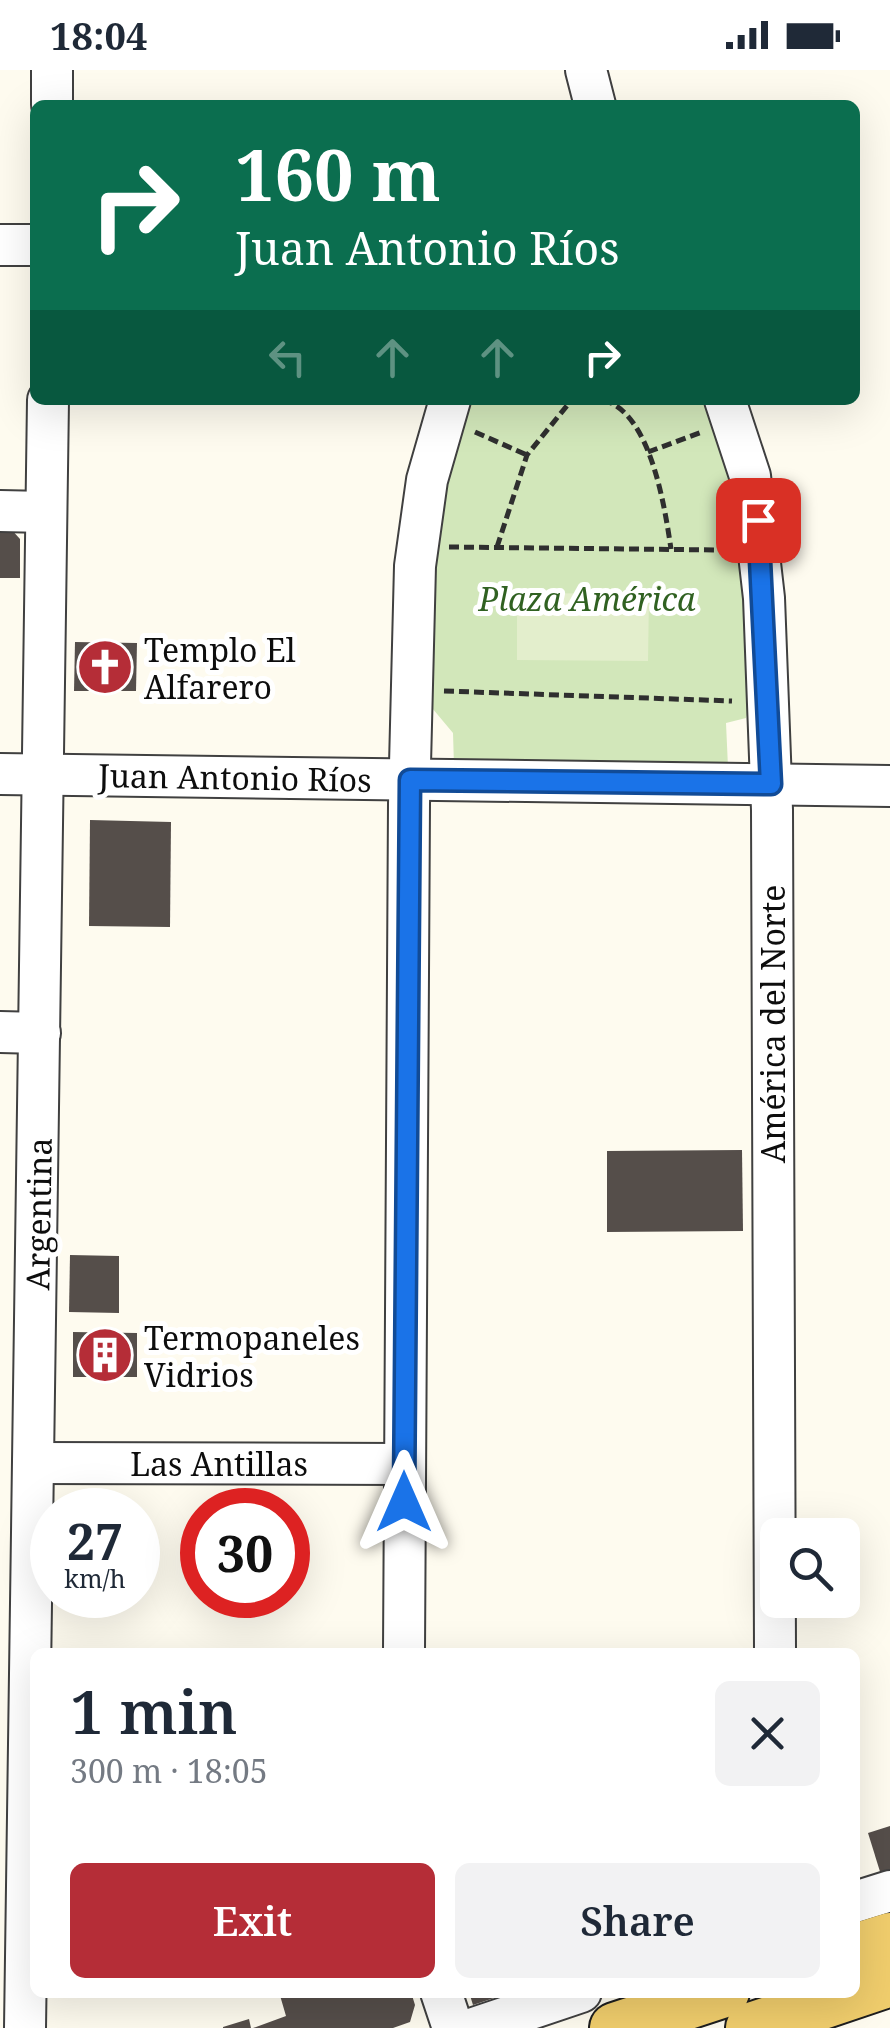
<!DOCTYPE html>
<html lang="en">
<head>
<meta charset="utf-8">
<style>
  body { margin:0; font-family:"Noto Serif",serif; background:#f2f2f3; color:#1f2937; height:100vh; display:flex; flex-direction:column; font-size:38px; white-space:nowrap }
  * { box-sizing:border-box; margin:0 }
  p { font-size:32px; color:#747a83 }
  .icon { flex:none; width:55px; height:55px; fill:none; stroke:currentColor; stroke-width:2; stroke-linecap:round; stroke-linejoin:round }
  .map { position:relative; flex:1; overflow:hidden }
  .drawer { position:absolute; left:30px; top:1578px; width:830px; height:350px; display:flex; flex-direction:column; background:#fff; border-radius:15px; box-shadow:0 10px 40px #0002 }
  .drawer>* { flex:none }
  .guide { position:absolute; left:30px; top:30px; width:830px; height:305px; border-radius:15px; box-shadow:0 10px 40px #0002; background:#0b6e4f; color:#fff; overflow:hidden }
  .tools { position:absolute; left:760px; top:1448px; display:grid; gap:20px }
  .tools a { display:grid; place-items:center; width:100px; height:100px; border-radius:15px; background:#fff; box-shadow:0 10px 40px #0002; font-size:50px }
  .speed { position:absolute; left:30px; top:1418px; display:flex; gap:20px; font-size:50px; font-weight:700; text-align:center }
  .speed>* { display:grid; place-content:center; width:130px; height:130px; border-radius:50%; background:#fff; box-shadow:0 10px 40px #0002; line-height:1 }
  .speed small { font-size:25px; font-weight:400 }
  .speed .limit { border:15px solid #d22; background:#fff; color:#111 }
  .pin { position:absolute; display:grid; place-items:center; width:85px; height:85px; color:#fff; margin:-42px; border-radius:20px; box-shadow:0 5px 15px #0006 }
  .me { position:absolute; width:110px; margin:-55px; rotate:0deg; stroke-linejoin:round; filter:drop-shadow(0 0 8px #0008) }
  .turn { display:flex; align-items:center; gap:35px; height:210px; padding:0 40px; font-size:45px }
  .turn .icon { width:130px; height:130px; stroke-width:2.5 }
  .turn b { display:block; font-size:70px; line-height:85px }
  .lanes { display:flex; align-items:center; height:95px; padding:0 40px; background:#0003; justify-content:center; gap:50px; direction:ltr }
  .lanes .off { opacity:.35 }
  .round { display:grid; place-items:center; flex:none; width:105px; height:105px; border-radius:15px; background:#f2f2f3 }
  .summary { display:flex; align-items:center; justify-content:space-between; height:170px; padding:0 40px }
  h1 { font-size:60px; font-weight:600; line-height:75px }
  .button { display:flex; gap:20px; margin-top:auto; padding:20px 40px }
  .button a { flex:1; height:115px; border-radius:15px; background:#b52d37; color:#fff; font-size:40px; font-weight:600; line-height:115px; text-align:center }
  .button a+a { background:#f2f2f3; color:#1f2937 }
  .status { display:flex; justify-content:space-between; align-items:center; height:70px; padding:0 50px; background:#fff; direction:ltr }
  .status svg { height:28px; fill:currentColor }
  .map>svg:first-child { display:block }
</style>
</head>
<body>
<div class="status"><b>18:04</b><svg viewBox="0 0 49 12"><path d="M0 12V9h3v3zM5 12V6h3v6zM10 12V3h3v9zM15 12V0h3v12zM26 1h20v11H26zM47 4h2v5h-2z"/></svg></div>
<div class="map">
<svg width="890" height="1958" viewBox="0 0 890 1958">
  <rect width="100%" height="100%" fill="#fefbef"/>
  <polygon fill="#d2e7ba" points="464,330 714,330 744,444 755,621 746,648 726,653 728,697 454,696 453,663 427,632 424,482"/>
  <polygon fill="#e3eecc" points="517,523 649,524 648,591 517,590"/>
  <g fill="#554e4a">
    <polygon points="0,458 10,458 20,469 20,508 0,508"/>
    <polygon points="75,572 137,573 136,621 74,621"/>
    <polygon points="90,750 171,752 170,857 89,856"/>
    <polygon points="742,1080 743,1161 607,1162 607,1081"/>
    <polygon points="70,1185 119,1186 119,1243 69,1242"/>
    <polygon points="73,1262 137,1263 137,1307 73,1307"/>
    <polygon points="890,1756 890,1805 882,1808 868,1763"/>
    <polygon points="279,1922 411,1922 415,1935 410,1952 393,1958 253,1958 286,1946"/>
    <polygon points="469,1922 509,1922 509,1923 473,1935"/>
    <polygon points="249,1949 251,1958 223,1958 223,1957"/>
  </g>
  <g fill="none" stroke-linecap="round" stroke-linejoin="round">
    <g stroke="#404040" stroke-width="44">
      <g id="minor">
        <polyline points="586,0 595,35"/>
        <polyline points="52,35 52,0"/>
        <polyline points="0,175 35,175"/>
        <polyline points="725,330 750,406 764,528 772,740 775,1582"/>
        <polyline points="0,441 46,442"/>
        <polyline points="0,704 890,716"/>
        <polyline points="0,962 40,963"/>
        <polyline points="33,1393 404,1394"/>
        <polyline points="404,1582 409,734 415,496 427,410 450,330"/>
        <polyline points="855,1832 890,1821"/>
        <polyline points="441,1922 453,1958"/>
        <polyline points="25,1958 48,330"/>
        <polyline points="474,1958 581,1922"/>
      </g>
    </g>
    <g stroke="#1e1e1e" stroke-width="54">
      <g id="major">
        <polyline points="855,1879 890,1868"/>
        <polyline points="615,1958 724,1922"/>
        <polyline points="751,1958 890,1911"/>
      </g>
    </g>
    <g stroke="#2f2f2f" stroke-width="5" stroke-dasharray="10 5" stroke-linecap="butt">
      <path d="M603,330c48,12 62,109 68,149"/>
      <polyline points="475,362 527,385"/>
      <polyline points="648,382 702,362"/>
      <polyline points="449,477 723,480"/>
      <polyline points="497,477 527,385 570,332 580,330"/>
      <polyline points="444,621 732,631"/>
    </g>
    <use href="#minor" stroke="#fff" stroke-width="40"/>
    <use href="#major" stroke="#f0cd6c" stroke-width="50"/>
  </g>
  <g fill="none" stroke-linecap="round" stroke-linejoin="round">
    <g stroke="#114b97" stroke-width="25">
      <polyline id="route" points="404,1432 410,710 771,714 758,450"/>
    </g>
    <use href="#route" stroke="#1a73e8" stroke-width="18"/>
  </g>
  <defs>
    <g id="church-disc" transform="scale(2.875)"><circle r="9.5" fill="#b52d37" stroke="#fff"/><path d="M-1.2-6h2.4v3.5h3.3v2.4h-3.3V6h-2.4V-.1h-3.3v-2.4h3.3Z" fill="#fff"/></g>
    <g id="building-disc" transform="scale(2.875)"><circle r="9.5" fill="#b52d37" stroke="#fff"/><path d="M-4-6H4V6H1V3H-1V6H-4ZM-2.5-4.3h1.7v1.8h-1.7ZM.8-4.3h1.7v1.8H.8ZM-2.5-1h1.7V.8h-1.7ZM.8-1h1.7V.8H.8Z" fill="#fff"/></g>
  </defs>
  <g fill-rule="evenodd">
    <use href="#church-disc" x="105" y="597"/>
    <use href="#building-disc" x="105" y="1285"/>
  </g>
  <g text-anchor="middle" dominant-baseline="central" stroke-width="10" stroke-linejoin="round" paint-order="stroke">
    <g font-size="32" font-style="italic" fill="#306121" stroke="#fff">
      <text x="587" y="528">Plaza América</text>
    </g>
    <g font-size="32" fill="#0d0d0d" stroke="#fff" text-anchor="start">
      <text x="144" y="579">Templo El<tspan x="144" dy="37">Alfarero</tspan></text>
      <text x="144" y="1267">Termopaneles<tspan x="144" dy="37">Vidrios</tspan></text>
    </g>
    <g font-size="32" fill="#0d0d0d" stroke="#fff">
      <text transform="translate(235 707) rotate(1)">Juan Antonio Ríos</text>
      <text transform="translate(772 954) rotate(-90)">América del Norte</text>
      <text transform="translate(38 1144) rotate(-89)">Argentina</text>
      <text x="219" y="1393">Las Antillas</text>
    </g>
  </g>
</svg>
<div class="tools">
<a><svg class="icon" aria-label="search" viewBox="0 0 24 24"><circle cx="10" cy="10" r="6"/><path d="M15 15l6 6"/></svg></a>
</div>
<div class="speed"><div>27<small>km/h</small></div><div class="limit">30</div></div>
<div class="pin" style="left:758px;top:450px;background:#d93025"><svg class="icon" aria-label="arrive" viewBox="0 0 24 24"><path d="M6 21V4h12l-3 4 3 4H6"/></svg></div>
<svg class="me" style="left:404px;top:1432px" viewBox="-20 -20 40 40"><path d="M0-17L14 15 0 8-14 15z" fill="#1a73e8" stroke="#fff" stroke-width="4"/></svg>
<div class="guide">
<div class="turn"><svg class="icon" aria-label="right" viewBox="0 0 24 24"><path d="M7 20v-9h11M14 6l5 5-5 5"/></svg><div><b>160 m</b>Juan Antonio Ríos</div></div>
<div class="lanes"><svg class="icon off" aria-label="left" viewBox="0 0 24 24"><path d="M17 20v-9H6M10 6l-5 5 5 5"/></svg><svg class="icon off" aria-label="ahead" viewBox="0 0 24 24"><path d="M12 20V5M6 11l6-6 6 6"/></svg><svg class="icon off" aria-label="ahead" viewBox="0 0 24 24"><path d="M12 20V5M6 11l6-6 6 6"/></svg><svg class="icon" aria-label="right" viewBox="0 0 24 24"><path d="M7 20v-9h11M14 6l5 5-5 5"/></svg></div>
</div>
<section class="drawer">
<div class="summary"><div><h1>1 min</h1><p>300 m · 18:05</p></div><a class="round"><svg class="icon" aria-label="close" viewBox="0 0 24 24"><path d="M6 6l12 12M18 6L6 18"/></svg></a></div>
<div class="button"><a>Exit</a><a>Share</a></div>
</section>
</div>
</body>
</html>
